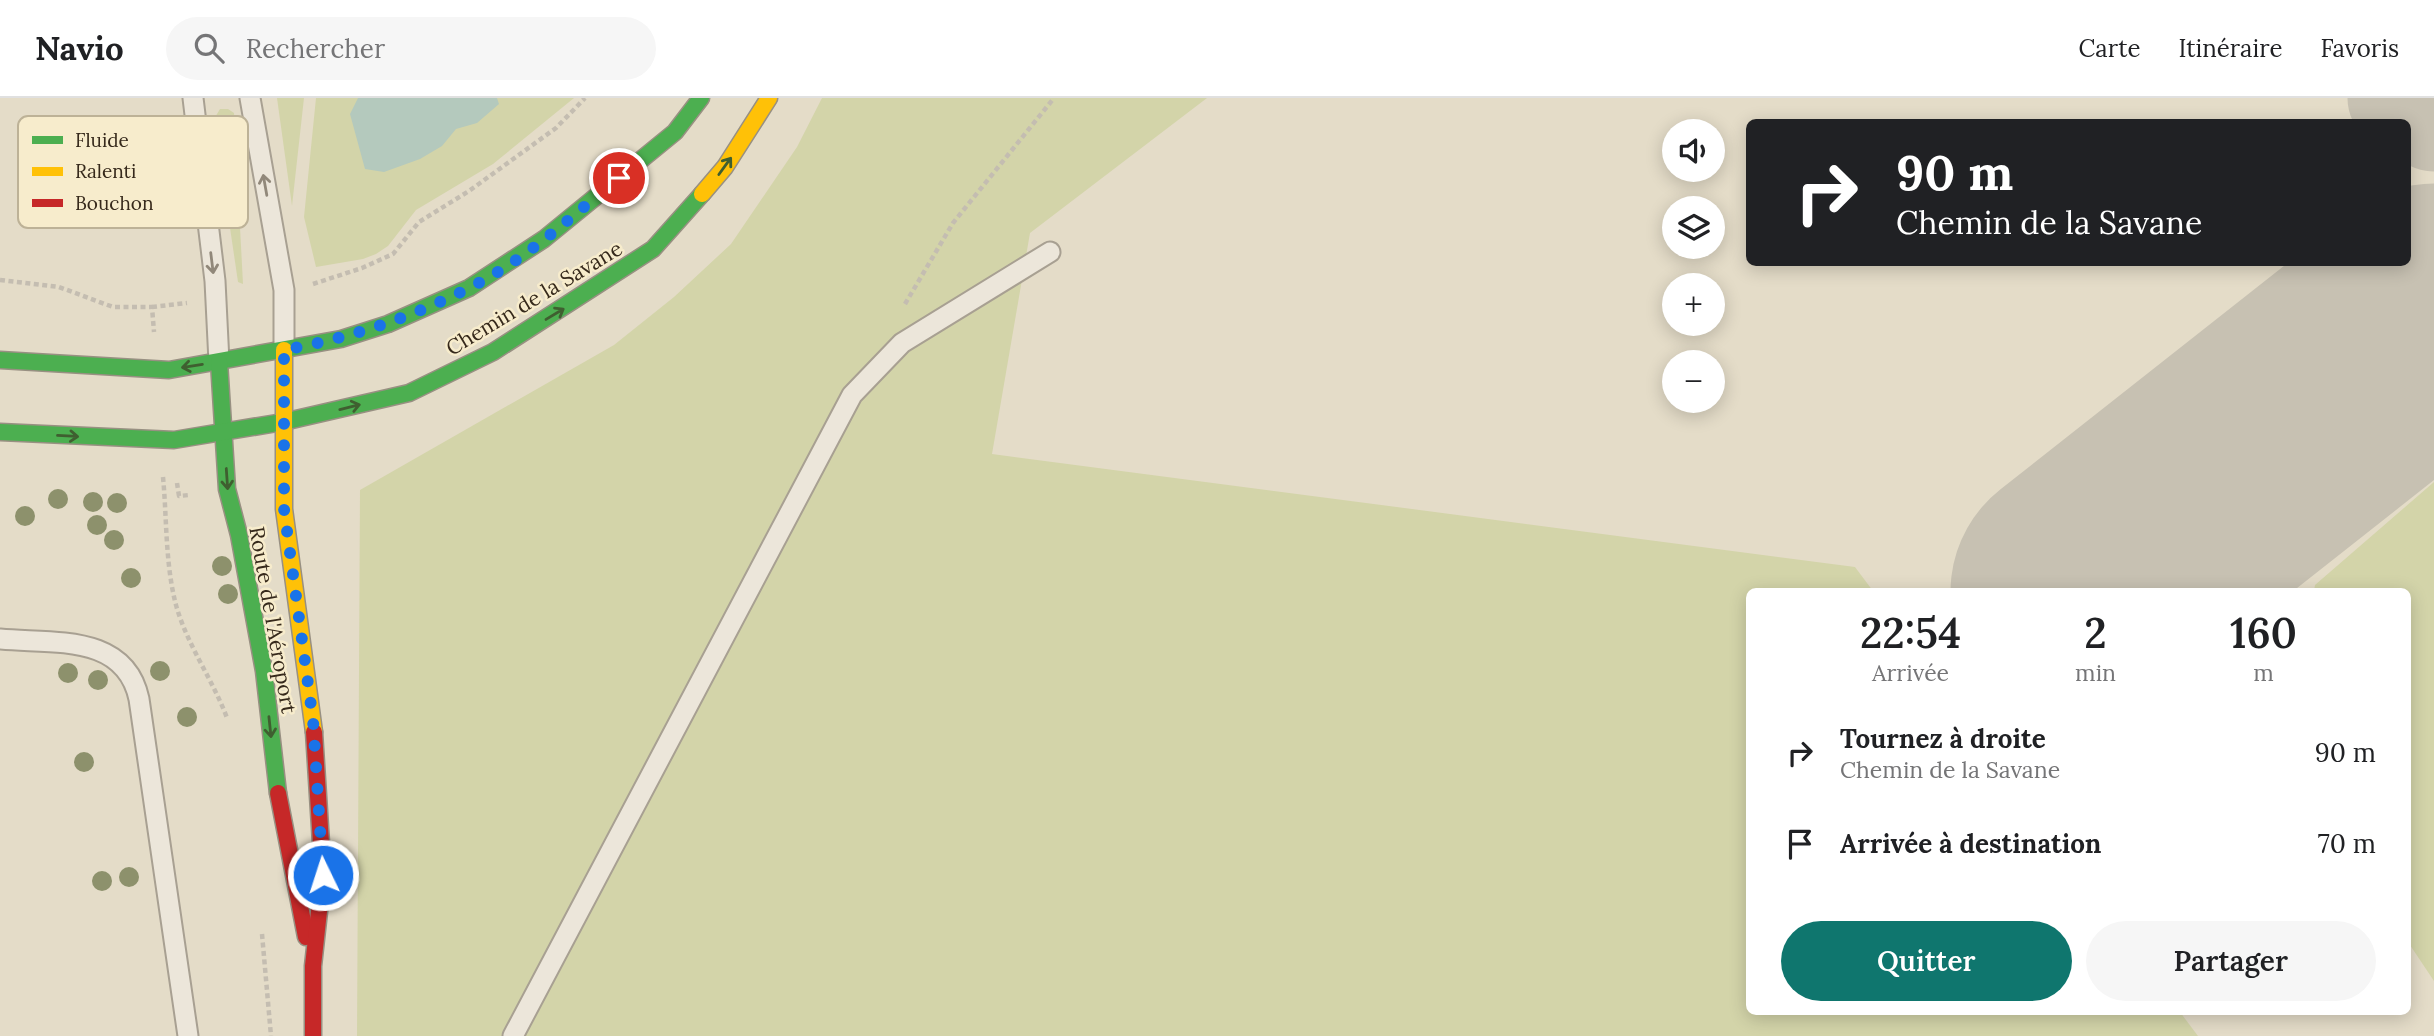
<!DOCTYPE html>
<html lang="fr">
<head>
<meta charset="utf-8">
<style>
  body { margin:0; font-family:Lora,serif; background:#f6f6f6; color:#202124; height:100vh; display:flex; flex-direction:column; font-size:26px; white-space:nowrap }
  * { box-sizing:border-box; margin:0 }
  p { font-size:23px; color:#757577 }
  .icon { flex:none; width:38px; height:38px; fill:none; stroke:currentColor; stroke-width:2; stroke-linecap:round; stroke-linejoin:round }
  .map { position:relative; flex:1; overflow:hidden }
  .drawer { position:absolute; left:1746px; top:490px; width:665px; height:427px; display:flex; flex-direction:column; background:#fff; border-radius:10px; box-shadow:0 4px 18px #0003 }
  .drawer>* { flex:none }
  .banner { position:absolute; left:1746px; top:21px; width:665px; height:147px; border-radius:10px; box-shadow:0 4px 18px #0003; background:#202124; color:#fff; overflow:hidden }
  .controls { position:absolute; left:1662px; top:21px; display:grid; gap:14px }
  .controls a { display:grid; place-items:center; width:63px; height:63px; border-radius:50%; background:#fff; box-shadow:0 4px 18px #0003; font-size:35px }
  .pin { position:absolute; display:grid; place-items:center; width:60px; height:60px; color:#fff; margin:-30px; border:4px solid #fff; border-radius:50%; box-shadow:0 2px 7px #0007 }
  .me { position:absolute; width:77px; margin:-38px; rotate:356deg; stroke-linejoin:round; filter:drop-shadow(0 0 5px #0008) }
  .turn { display:flex; align-items:center; gap:24px; height:147px; padding:0 35px; font-size:32px }
  .turn .icon { width:91px; height:91px; stroke-width:2.5 }
  .turn b { display:block; font-size:49px; line-height:60px }
  .eta { display:flex; justify-content:space-evenly; align-items:center; height:119px; text-align:center }
  .eta b { font-size:42px; font-weight:600; line-height:49px }
  .cta { display:flex; gap:14px; margin-top:auto; padding:14px 35px }
  .cta a { flex:1; height:80px; border-radius:42px; background:#0f766e; color:#fff; font-size:28px; font-weight:600; line-height:80px; text-align:center }
  .cta a+a { background:#f6f6f6; color:#202124 }
  ul { padding:0; list-style:none }
  li { display:flex; align-items:center; gap:21px; height:91px; padding:0 35px }
  li div { flex:1 }
  li b { display:block; font-size:26px }
  li em { font-style:normal }
  header { display:flex; align-items:center; gap:42px; box-sizing:border-box; height:98px; padding:0 35px; background:#fff; border-bottom:2px solid #e0e0e0 }
  header strong { font-size:33px }
  nav { display:flex; gap:38px; margin-inline-start:auto; font-size:24px }
  .search { width:490px; height:63px; background:#f6f6f6; display:flex; align-items:center; gap:18px; box-sizing:border-box; padding:0 24px; border-radius:38px; color:#757577; font-size:26px }
  .map>svg:first-child { display:block }
</style>
</head>
<body>
<header>
<strong>Navio</strong>
<div class="search"><svg class="icon" aria-label="search" viewBox="0 0 24 24"><circle cx="10" cy="10" r="6"/><path d="M15 15l6 6"/></svg>Rechercher</div>
<nav><a>Carte</a><a>Itinéraire</a><a>Favoris</a></nav>
</header>
<div class="map">
<svg width="2434" height="938" viewBox="0 0 2434 938">
  <rect width="100%" height="100%" fill="#e4dcc8"/>
  <g fill="#d3d4a9">
    <polygon points="277,0 304,0 292,108"/>
    <polygon points="316,0 574,0 493,66 416,112 388,148 376,156 363,161 316,169 304,119"/>
    <polygon points="822,0 1207,0 1030,135 992,356 1855,469 1873,493 1750,494 1750,914 2180,914 2198,938 357,938 360,392 614,247 674,199 731,146 797,49"/>
    <polygon points="220,11 228,11 234,15 243,186 238,184 214,21"/>
    <polygon points="2434,384 2434,883 2408,844 2408,494 2314,493 2315,487"/>
  </g>
  <polygon fill="#b4c9bd" points="358,0 497,0 499,6 477,25 456,31 442,48 420,61 384,74 365,71 350,16"/>
  <g fill="none" stroke-linecap="round" stroke-linejoin="round">
    <g stroke="#c7c1b2" stroke-width="105">
      <polyline points="2400,0 2434,21"/>
      <polyline points="2325,301 2382,198 2392,164"/>
    </g>
    <polyline stroke="#c7c1b2" stroke-width="261" points="2081,494 2434,216"/>
    <g stroke="#a8a092" stroke-width="23">
      <g id="lane">
        <polyline points="193,0 215,183 219,264"/>
        <polyline points="250,0 284,192 284,252"/>
        <path d="M0,541c53,5 125,-6 139,60l49,337"/>
        <polyline points="513,938 852,297 902,245 1050,154"/>
      </g>
    </g>
    <g stroke="#989082" stroke-width="19">
      <g id="fast">
        <polyline points="0,262 169,272 341,241 388,226 469,190 544,141 675,34 701,0"/>
        <polyline points="219,264 227,391 239,437 264,573 278,695"/>
        <polyline points="0,334 174,342 283,324 409,295 493,254 653,151 702,96"/>
      </g>
    </g>
    <g stroke="#989082" stroke-width="19">
      <g id="slow">
        <polyline points="702,96 725,69 769,0"/>
        <polyline points="284,252 284,411 314,634"/>
      </g>
    </g>
    <g stroke="#989082" stroke-width="19">
      <g id="jam">
        <polyline points="278,695 306,839"/>
        <polyline points="313,938 313,868 323,777 314,634"/>
      </g>
    </g>
    <g stroke="#c4bdb1" stroke-width="4.5" stroke-dasharray="5 3.5" stroke-linecap="butt">
      <polyline points="0,182 59,189 113,209 152,209 154,234"/>
      <polyline points="313,186 362,170 393,156 419,124 469,93 556,30 585,0"/>
      <polyline points="905,206 953,125 1054,0"/>
      <polyline points="152,209 187,205"/>
      <path d="M163,379c4,42 2,86 13,128 11,40 37,75 51,113"/>
      <polyline points="177,385 179,398 189,397"/>
      <polyline points="262,836 271,938"/>
    </g>
    <use href="#lane" stroke="#ece6da" stroke-width="19"/>
    <use href="#fast" stroke="#4caf50" stroke-width="16"/>
    <use href="#slow" stroke="#ffc107" stroke-width="16"/>
    <use href="#jam" stroke="#c62828" stroke-width="16"/>
  </g>
  <g fill="#8d916c">
    <circle cx="58" cy="401" r="10"/>
    <circle cx="93" cy="404" r="10"/>
    <circle cx="117" cy="405" r="10"/>
    <circle cx="25" cy="418" r="10"/>
    <circle cx="97" cy="427" r="10"/>
    <circle cx="114" cy="442" r="10"/>
    <circle cx="222" cy="468" r="10"/>
    <circle cx="131" cy="480" r="10"/>
    <circle cx="228" cy="496" r="10"/>
    <circle cx="160" cy="573" r="10"/>
    <circle cx="68" cy="575" r="10"/>
    <circle cx="98" cy="582" r="10"/>
    <circle cx="187" cy="619" r="10"/>
    <circle cx="84" cy="664" r="10"/>
    <circle cx="129" cy="779" r="10"/>
    <circle cx="102" cy="783" r="10"/>
  </g>
  <defs><path id="oneway-shaft" d="M-6 0H5M1.5-3L5.5 0L1.5 3" fill="none" stroke-width="1.6" stroke-linecap="round" stroke-linejoin="round" transform="scale(1.75)"/></defs>
  <g stroke="#3f5f30">
    <use href="#oneway-shaft" transform="translate(725 68) rotate(-54)"/>
    <use href="#oneway-shaft" transform="translate(555 216) rotate(-31)"/>
    <use href="#oneway-shaft" transform="translate(192 268) rotate(171)"/>
    <use href="#oneway-shaft" transform="translate(350 309) rotate(-14)"/>
    <use href="#oneway-shaft" transform="translate(68 338) rotate(3)"/>
    <use href="#oneway-shaft" transform="translate(227 381) rotate(86)"/>
    <use href="#oneway-shaft" transform="translate(270 629) rotate(84)"/>
  </g>
  <g stroke="#91887a">
    <use href="#oneway-shaft" transform="translate(265 87) rotate(-100)"/>
    <use href="#oneway-shaft" transform="translate(212 165) rotate(83)"/>
  </g>
  <g fill="none" stroke-linecap="round" stroke-linejoin="round">
    <path stroke="#1a73e8" stroke-width="12" stroke-dasharray="0 21.6" d="M323,777l-10,-155 -29,-211v-159c64,-12 124,-31 183,-61 56,-27 104,-72 152,-111"/>
  </g>
  <g text-anchor="middle" dominant-baseline="central" stroke-width="5" stroke-linejoin="round" paint-order="stroke">
    <g font-size="21" fill="#36291b" stroke="#f7eccc">
      <text transform="translate(534 200) rotate(-31)">Chemin de la Savane</text>
      <text transform="translate(273 522) rotate(80)">Route de l'Aéroport</text>
    </g>
  </g>
  <rect x="18" y="18" width="230" height="112" rx="10" fill="#f7eccc" stroke="#bdb297" stroke-width="2"/>
  <rect x="32" y="38" width="31" height="8" fill="#4caf50"/>
  <rect x="32" y="69" width="31" height="9" fill="#ffc107"/>
  <rect x="32" y="101" width="31" height="8" fill="#c62828"/>
  <g font-size="19" fill="#36291b">
    <text x="75" y="49">Fluide</text>
    <text x="75" y="80">Ralenti</text>
    <text x="75" y="112">Bouchon</text>
  </g>
</svg>
<div class="controls">
<a><svg class="icon" aria-label="sound" viewBox="0 0 24 24"><path d="M4 9h4l5-4v14l-5-4H4zM17 9q2 3 0 6"/></svg></a>
<a><svg class="icon" aria-label="layers" viewBox="0 0 24 24"><path d="M12 4l9 5-9 5-9-5zM3 14l9 5 9-5"/></svg></a>
<a>+</a>
<a>−</a>
</div>
<div class="pin" style="left:619px;top:80px;background:#d93025"><svg class="icon" aria-label="arrive" viewBox="0 0 24 24"><path d="M6 21V4h12l-3 4 3 4H6"/></svg></div>
<svg class="me" style="left:323px;top:777px" viewBox="-20 -20 40 40"><circle r="17" fill="#1a73e8" stroke="#fff" stroke-width="3"/><path d="M0-11L8 9 0 5-8 9z" fill="#fff"/></svg>
<div class="banner">
<div class="turn"><svg class="icon" aria-label="right" viewBox="0 0 24 24"><path d="M7 20v-9h11M14 6l5 5-5 5"/></svg><div><b>90 m</b>Chemin de la Savane</div></div>
</div>
<section class="drawer">
<div class="eta">
<div><b>22:54</b><p>Arrivée</p></div>
<div><b>2</b><p>min</p></div>
<div><b>160</b><p>m</p></div>
</div>
<ul>
<li><svg class="icon" aria-label="right" viewBox="0 0 24 24"><path d="M7 20v-9h11M14 6l5 5-5 5"/></svg><div><b>Tournez à droite</b><p>Chemin de la Savane</p></div><em>90 m</em></li>
<li><svg class="icon" aria-label="arrive" viewBox="0 0 24 24"><path d="M6 21V4h12l-3 4 3 4H6"/></svg><div><b>Arrivée à destination</b></div><em>70 m</em></li>
</ul>
<div class="cta"><a>Quitter</a><a>Partager</a></div>
</section>
</div>
</body>
</html>
